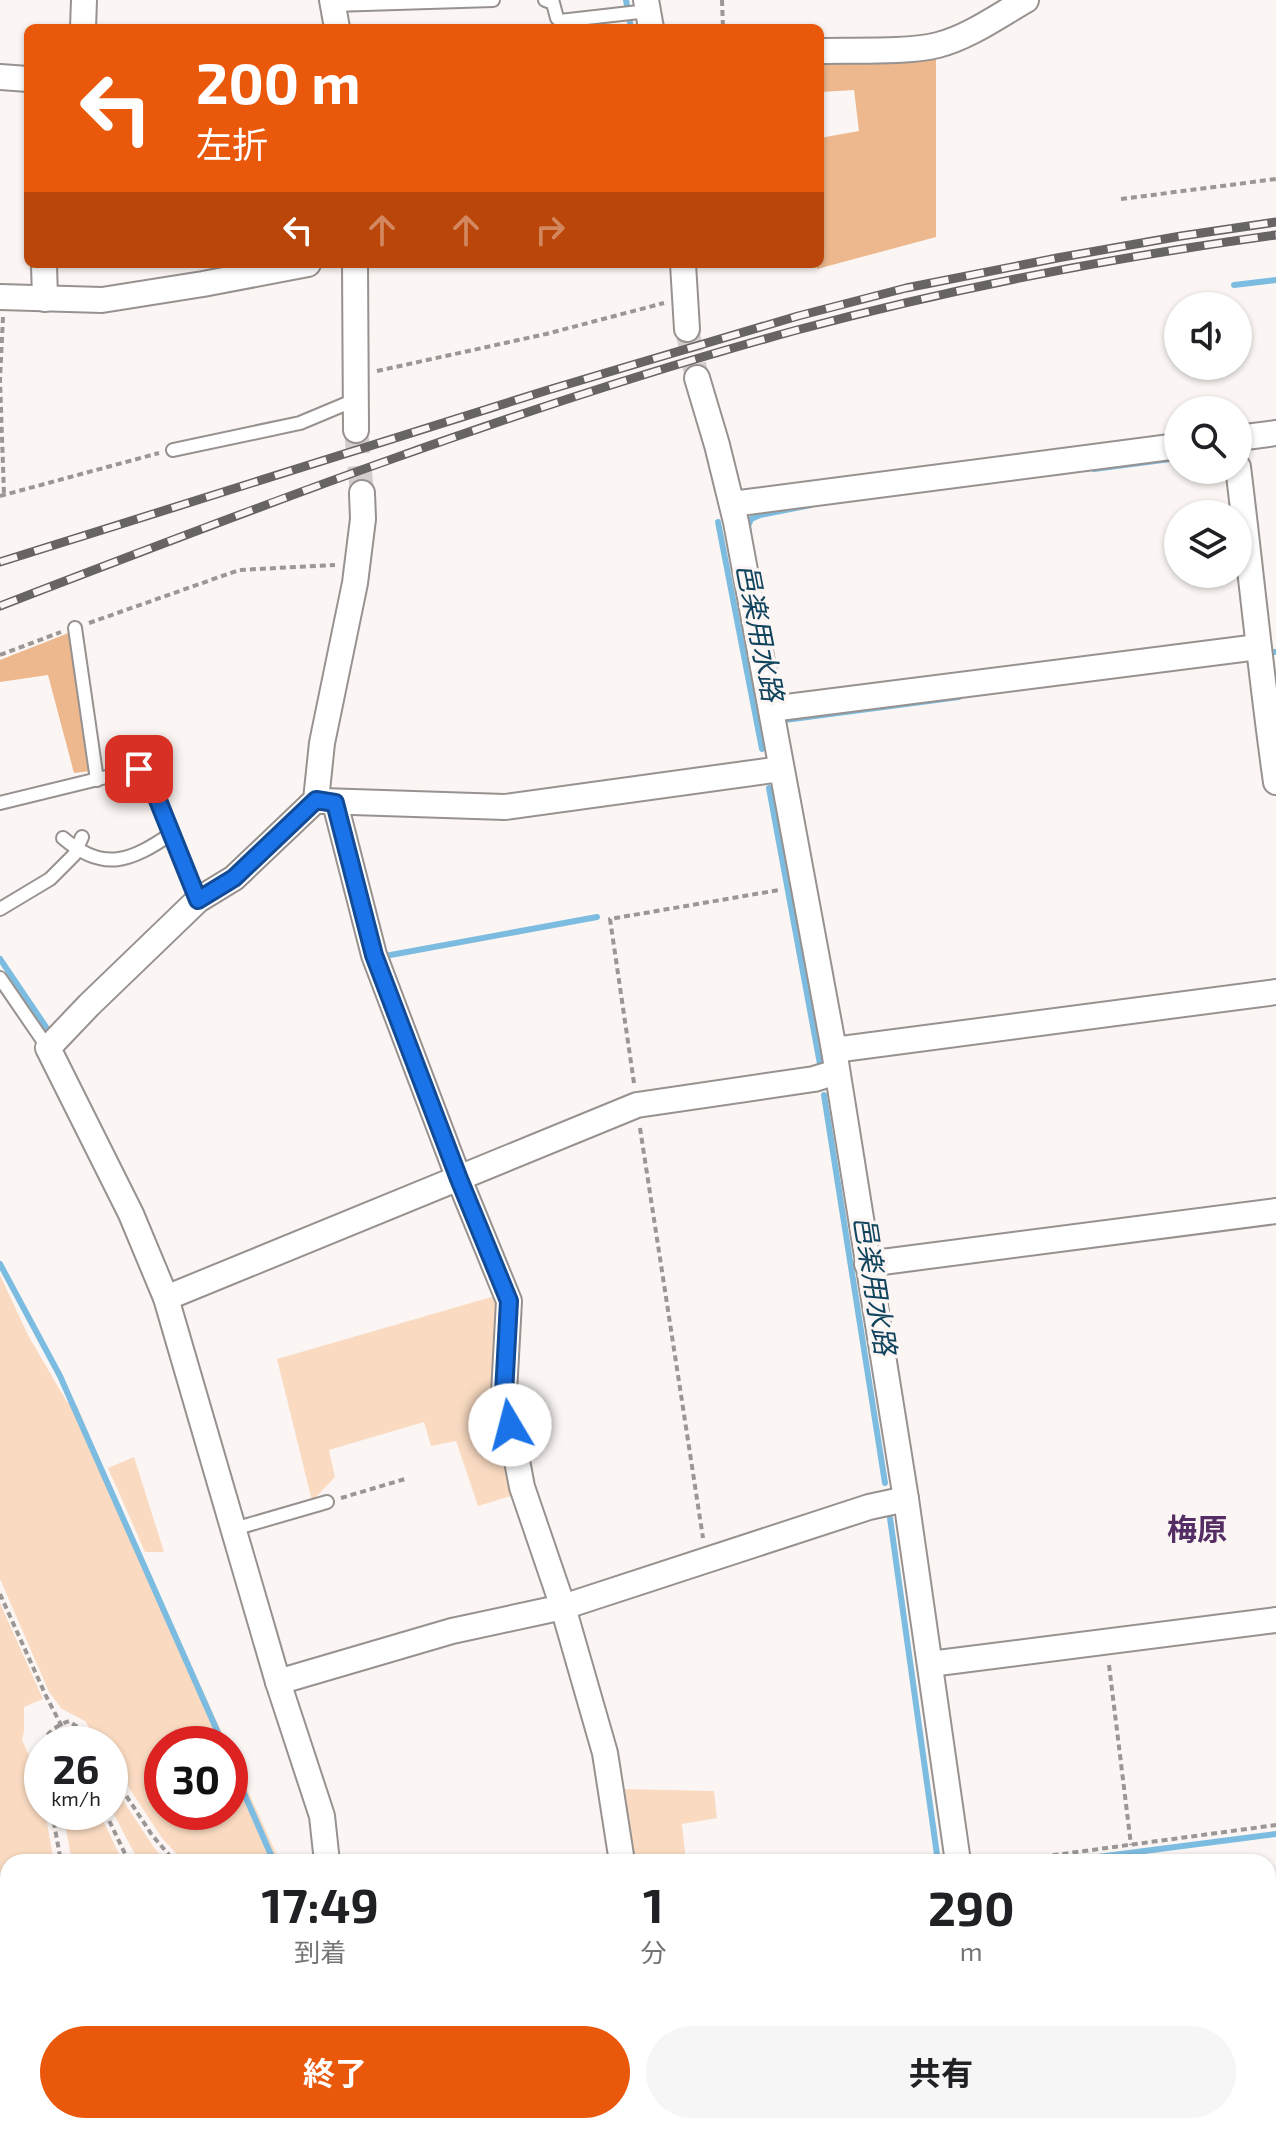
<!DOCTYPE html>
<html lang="ja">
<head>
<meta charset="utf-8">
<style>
  body { margin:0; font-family:"Exo 2","Noto Sans JP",sans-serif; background:#f6f6f6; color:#202124; height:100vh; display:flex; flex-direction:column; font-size:30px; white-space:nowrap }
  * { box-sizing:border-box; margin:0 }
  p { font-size:26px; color:#757577 }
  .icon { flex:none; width:44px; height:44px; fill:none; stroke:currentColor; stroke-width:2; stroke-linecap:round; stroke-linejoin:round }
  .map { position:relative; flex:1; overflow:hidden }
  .drawer { position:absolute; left:0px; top:1854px; width:1276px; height:280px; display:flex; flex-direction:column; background:#fff; border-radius:24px 24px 0 0; box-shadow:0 2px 6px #0004 }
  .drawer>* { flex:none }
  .guide { position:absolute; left:24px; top:24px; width:800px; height:244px; border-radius:12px; box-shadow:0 2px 6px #0004; background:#ea580c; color:#fff; overflow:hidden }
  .tools { position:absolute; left:1164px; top:292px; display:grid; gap:16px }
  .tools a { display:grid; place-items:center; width:88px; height:88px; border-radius:50%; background:#fff; box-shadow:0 2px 6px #0004; font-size:40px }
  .speed { position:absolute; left:24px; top:1726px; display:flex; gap:16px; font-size:40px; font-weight:700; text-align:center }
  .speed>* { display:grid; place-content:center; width:104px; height:104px; border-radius:50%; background:#fff; box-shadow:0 2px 6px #0004; line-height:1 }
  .speed small { font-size:20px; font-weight:400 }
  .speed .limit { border:12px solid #d22; background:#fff; color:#111 }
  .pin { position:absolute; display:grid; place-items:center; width:68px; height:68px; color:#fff; margin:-34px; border-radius:16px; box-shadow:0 4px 12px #0006 }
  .me { position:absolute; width:88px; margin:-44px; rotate:352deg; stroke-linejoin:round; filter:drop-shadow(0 0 6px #0008) }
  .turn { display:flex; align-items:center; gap:28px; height:168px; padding:0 40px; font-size:36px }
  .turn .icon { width:104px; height:104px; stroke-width:2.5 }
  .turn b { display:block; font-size:56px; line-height:68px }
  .lanes { display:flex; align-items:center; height:76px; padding:0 40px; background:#0003; justify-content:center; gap:40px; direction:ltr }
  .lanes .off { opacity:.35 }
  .eta { display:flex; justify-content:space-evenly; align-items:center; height:136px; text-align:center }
  .eta b { font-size:48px; font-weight:700; line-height:56px }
  .cta { display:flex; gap:16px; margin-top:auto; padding:16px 40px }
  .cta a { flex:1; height:92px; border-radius:48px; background:#ea580c; color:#fff; font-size:32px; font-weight:700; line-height:92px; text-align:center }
  .cta a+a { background:#f6f6f6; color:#202124 }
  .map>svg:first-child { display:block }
</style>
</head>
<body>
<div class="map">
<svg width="1276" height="2134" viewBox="0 0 1276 2134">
  <rect width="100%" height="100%" fill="#fbf6f3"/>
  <g fill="#fadbc2">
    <polygon points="0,1275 28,1335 67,1402 77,1406 114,1494 227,1744 162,1744 162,1812 230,1812 230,1751 280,1862 184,1862 162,1838 110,1759 110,1744 100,1744 85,1721 62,1709 49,1692 0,1579"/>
    <polygon points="495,1296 495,1400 511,1496 478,1506 456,1441 431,1446 424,1422 329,1450 335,1477 312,1501 277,1359"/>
    <polygon points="134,1457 164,1552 145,1552 108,1468"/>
    <path d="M0,1603l43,96 -19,8v24l-2,9c13,28 20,40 20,72h3l9,50h-46v264h91l1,8h-98l-2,-4z"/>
    <polygon points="110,1781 153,1846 166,1862 139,1862 110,1807"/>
    <polygon points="624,1789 714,1791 717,1818 682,1824 686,1862 632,1862"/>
    <polygon points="63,1812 99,1812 123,1862 72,1862"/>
    <polygon points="119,2126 251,2126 255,2134 121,2134"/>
    <polygon points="265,2126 374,2126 380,2134 269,2134"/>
  </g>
  <g fill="#edb88d">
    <polygon points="936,55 936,237 817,269 817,264 820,264 820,200 823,199 820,138 859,131 854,90 820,92 820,61"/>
    <polygon points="71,632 91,771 74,773 48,675 0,682 0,660"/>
  </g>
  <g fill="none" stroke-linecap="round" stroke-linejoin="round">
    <g stroke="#7dbce1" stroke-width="6">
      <polyline points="626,0 631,28"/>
      <polyline points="1234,285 1276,280"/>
      <polyline points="1094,469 1178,458"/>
      <polyline points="718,522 762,749"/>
      <polyline points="749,533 748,526 751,519 760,515 811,505"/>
      <polyline points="1273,652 1276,652"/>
      <polyline points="785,720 959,697"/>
      <polyline points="769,788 820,1064"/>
      <polyline points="385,956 597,917"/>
      <polyline points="0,959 46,1027"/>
      <polyline points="824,1095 885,1483"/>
      <polyline points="0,1264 60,1376 223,1744"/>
      <polyline points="890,1518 938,1862"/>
      <polyline points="230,1761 274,1862"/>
      <polyline points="1059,1862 1276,1834"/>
      <polyline points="973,2126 974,2134"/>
    </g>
    <g stroke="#d3cecc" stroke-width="24" stroke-dasharray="24 12" stroke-linecap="butt">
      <polyline points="687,329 697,378"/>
      <polyline points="356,430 362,493"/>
    </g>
    <g stroke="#97928f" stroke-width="16">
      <g id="lane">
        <polyline points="545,0 553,3 557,18 560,21 648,11"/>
        <polyline points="333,5 493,0"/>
        <polyline points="173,450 300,423 355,400"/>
        <polyline points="75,628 97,780"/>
        <polyline points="0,803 139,769 147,773 198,900"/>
        <path d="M63,838c41,35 68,23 108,-4"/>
        <polyline points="0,909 50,879 74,855 82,837"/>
        <polyline points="0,978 48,1048"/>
        <polyline points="234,1529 327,1502"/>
      </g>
    </g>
    <g stroke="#97928f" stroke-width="28">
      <g id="street">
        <polyline points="332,0 337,28"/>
        <polyline points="646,0 651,28"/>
        <polyline points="83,28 84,0"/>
        <path d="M820,51c35,-1 85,2 118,-6 31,-8 60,-29 88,-45"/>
        <polyline points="0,77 28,79"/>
        <polyline points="44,264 45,299"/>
        <polyline points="355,264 356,430"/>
        <polyline points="683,264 687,329"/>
        <polyline points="0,297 102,300 203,284 308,264"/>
        <polyline points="697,378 717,445 736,522 834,1050 906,1499 958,1862"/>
        <polyline points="1238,438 1276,433"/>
        <path d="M1238,467c13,105 23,210 38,315"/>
        <polyline points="732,504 1178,446"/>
        <polyline points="771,709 1258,647"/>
        <polyline points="322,801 505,807 781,769"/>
        <polyline points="335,803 374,955 459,1179 509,1301 504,1393 522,1487 563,1607 605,1753 622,1862"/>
        <polyline points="834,1050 1276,992"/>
        <polyline points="867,1264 1276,1211"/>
        <polyline points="166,1298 637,1105 814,1079 837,1072"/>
        <polyline points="930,1664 1276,1620"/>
        <polyline points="278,1682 452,1631 563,1607 869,1507 906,1499"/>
        <polyline points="327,1862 322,1816 278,1682 166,1298 131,1214 48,1048 89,1005 198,900 234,878 316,800 322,743 355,583 363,519 362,493"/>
        <polyline points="1268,2012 1276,2011"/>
        <polyline points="414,2126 418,2134"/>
        <polyline points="560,2126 561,2134"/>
        <polyline points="789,2126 791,2134"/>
        <polyline points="990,2126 991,2134"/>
        <polyline points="465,2134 506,2126"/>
      </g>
    </g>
    <g stroke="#9b9795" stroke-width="4" stroke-dasharray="6 4" stroke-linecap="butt">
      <polyline points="722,0 723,28"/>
      <polyline points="1121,199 1276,179"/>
      <polyline points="3,317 0,380 4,495"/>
      <polyline points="377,371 546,334 664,303"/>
      <polyline points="0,496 159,453"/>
      <polyline points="89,623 239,570 335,565"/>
      <polyline points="0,655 61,632"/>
      <polyline points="634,1083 610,919 779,890"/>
      <polyline points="640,1128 703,1538"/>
      <polyline points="341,1498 405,1479"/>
      <polyline points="0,1594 46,1696 71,1744"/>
      <polyline points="1109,1665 1131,1845"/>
      <path d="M43,1744c3,-12 15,-19 26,-23l17,12 7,11"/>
      <polyline points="110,1771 152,1835 175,1862"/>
      <polyline points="52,1812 61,1862"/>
      <polyline points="105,1812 129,1862"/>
      <polyline points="1003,1862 1276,1825"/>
      <polyline points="107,2126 108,2134"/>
      <polyline points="257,2126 261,2134"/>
      <polyline points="382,2126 389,2134"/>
    </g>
    <use href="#lane" stroke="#fff" stroke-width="12"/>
    <use href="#street" stroke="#fff" stroke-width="24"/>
    <g stroke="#676463" stroke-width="9">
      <g id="rail">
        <polyline points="0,562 548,390 798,316 906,288 1057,258 1181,236 1276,222"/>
        <path d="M0,606c262,-101 526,-202 797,-276 157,-42 318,-73 479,-95"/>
      </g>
    </g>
    <use href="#rail" stroke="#fbf6f3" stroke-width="6" stroke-dasharray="18" stroke-linecap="butt"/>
  </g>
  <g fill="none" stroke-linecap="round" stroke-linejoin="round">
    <g stroke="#114b97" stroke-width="20">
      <polyline id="route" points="139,769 147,773 198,900 234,878 316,800 335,803 374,955 459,1179 509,1301 504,1393 510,1425"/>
    </g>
    <use href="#route" stroke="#1a73e8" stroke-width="14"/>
  </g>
  <g text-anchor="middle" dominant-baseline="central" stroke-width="7" stroke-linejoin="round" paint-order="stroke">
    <g font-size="28" font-style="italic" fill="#10435d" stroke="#fbf6f3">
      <text transform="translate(761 632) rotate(79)">邑楽用水路</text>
      <text transform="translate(876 1285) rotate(81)">邑楽用水路</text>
    </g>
    <g font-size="30" font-weight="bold" fill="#542d64" stroke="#fbf6f3">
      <text x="1197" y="1528">梅原</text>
    </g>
  </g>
</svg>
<div class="tools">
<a><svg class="icon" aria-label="sound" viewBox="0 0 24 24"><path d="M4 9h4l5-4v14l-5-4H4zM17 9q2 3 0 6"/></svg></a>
<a><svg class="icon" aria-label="search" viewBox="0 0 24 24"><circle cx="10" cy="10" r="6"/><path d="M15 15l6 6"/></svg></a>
<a><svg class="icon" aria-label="layers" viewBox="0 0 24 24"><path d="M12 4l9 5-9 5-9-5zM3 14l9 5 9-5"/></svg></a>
</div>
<div class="speed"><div>26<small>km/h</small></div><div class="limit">30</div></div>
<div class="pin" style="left:139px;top:769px;background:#d93025"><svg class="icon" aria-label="arrive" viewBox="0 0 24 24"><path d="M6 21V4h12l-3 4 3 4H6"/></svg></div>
<svg class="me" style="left:510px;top:1425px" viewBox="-20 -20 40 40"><circle r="19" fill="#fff"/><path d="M0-13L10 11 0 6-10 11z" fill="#1a73e8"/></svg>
<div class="guide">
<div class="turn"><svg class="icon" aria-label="left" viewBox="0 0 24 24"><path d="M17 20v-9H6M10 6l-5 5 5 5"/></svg><div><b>200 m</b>左折</div></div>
<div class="lanes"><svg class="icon" aria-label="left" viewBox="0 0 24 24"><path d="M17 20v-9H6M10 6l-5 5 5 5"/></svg><svg class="icon off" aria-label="ahead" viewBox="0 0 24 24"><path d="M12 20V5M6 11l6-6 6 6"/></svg><svg class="icon off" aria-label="ahead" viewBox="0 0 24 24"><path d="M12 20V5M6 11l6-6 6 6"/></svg><svg class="icon off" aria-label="right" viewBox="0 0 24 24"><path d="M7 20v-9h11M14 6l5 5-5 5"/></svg></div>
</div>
<section class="drawer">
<div class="eta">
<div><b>17:49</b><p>到着</p></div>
<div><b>1</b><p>分</p></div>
<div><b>290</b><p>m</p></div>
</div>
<div class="cta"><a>終了</a><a>共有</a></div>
</section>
</div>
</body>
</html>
